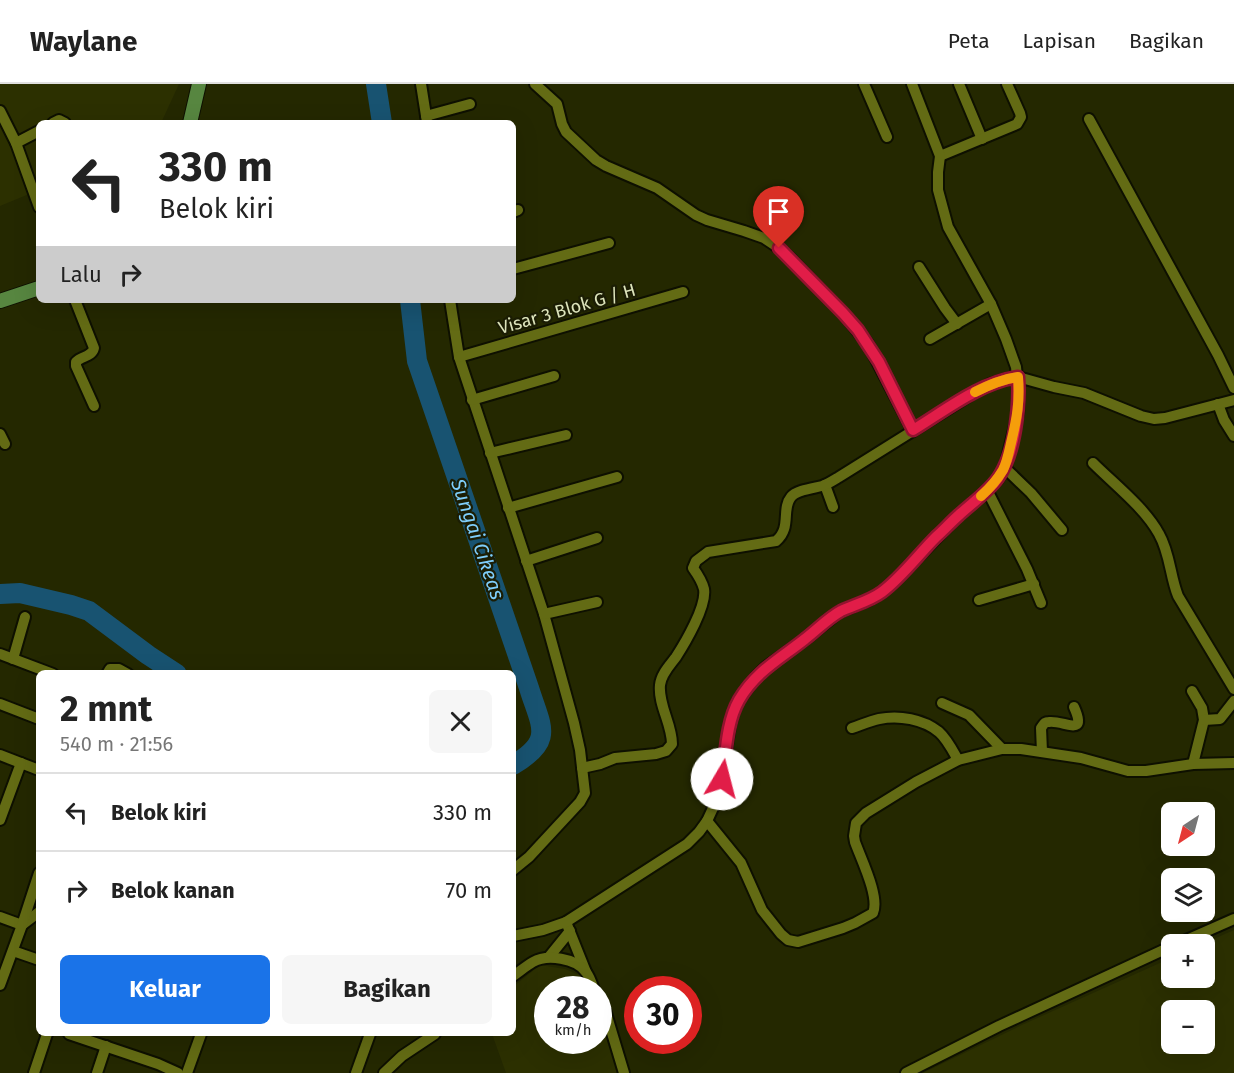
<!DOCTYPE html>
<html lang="id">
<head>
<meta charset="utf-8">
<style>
  body { margin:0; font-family:"Fira Sans",sans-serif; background:#f6f6f6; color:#222; height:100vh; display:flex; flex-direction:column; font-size:22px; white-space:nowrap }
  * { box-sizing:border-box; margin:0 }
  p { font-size:20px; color:#767676 }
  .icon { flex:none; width:33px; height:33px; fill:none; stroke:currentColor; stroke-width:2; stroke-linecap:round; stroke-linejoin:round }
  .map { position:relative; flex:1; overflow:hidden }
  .side { position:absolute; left:36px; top:586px; width:480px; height:366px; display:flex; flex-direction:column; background:#fff; border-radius:9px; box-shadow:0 6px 24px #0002 }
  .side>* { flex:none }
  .top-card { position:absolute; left:36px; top:36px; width:480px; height:183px; border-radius:9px; box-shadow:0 6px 24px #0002; background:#fff; color:#222; overflow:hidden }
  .needle { width:39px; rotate:216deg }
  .controls { position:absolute; left:1161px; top:718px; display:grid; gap:12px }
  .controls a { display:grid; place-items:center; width:54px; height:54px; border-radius:9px; background:#fff; box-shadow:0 6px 24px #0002; font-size:30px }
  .speed { position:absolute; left:534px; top:892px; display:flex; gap:12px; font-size:30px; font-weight:700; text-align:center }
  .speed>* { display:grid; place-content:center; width:78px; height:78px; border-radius:50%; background:#fff; box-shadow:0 6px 24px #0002; line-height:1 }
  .speed small { font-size:15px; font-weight:400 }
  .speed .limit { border:9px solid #d22; background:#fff; color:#111 }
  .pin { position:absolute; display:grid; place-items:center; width:51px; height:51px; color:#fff; margin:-62px -26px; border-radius:50% 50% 50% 0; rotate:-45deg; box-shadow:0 0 6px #0007 }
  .pin .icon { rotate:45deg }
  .me { position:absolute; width:66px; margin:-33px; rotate:8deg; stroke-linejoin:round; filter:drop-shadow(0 0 4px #0008) }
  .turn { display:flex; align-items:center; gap:21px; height:126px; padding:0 24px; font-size:27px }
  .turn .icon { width:78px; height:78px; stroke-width:2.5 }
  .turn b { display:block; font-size:42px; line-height:51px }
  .then { display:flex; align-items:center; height:57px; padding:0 24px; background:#0003; gap:12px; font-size:22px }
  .round { display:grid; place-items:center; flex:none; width:63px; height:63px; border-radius:9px; background:#f6f6f6 }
  .head { display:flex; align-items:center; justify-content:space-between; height:102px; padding:0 24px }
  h1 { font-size:36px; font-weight:700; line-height:45px }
  .primary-button { display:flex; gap:12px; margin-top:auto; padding:12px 24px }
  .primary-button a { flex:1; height:69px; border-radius:9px; background:#1a73e8; color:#fff; font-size:24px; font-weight:700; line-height:69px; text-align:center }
  .primary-button a+a { background:#f6f6f6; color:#222 }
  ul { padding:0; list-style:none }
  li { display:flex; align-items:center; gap:18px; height:78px; padding:0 24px; border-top:2px solid #e0e0e0 }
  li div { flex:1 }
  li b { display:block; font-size:22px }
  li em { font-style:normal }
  header { display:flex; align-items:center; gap:36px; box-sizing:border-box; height:84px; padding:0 30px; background:#fff; border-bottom:2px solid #e0e0e0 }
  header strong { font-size:28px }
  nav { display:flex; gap:33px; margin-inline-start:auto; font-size:21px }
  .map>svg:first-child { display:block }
</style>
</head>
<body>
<header>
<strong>Waylane</strong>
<nav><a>Peta</a><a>Lapisan</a><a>Bagikan</a></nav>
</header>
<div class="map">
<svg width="1234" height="989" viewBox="0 0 1234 989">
  <rect width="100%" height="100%" fill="#242800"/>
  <g fill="#2c3000" fill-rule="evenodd">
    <polygon points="0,0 179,0 161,39 39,39 39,106 0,122"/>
    <path d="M1234,846v143h-311l101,-49 147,-66 1,20h32v-33h-4zM1172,927h32v33h-32z"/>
    <polygon points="540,881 565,885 584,893 591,906 548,906 548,957 598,957 599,920 606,938 618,989 506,989 492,950 513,950 513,903"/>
  </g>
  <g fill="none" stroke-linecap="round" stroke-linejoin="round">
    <g stroke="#185371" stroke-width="20">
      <polyline points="376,0 382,39"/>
      <path d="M410,216l7,61 112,327c12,39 26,52 -16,77"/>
      <polyline points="0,510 20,509 71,521 89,527 148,571 177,590"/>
    </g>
    <g stroke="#0e1000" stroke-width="14">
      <g id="street">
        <polyline points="421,0 427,38"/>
        <polyline points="535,0 557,20 562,40 566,48 596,76 606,82 657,104 696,131 707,136 744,147 764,154 779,164 792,176 843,229 868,260 913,347"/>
        <polyline points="864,0 887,53"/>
        <polyline points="959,0 982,55"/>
        <polyline points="0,27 16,59 39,123"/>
        <polyline points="426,32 470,20"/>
        <polyline points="1089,35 1218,271 1234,304"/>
        <polyline points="53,39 59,36 65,39"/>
        <polyline points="16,59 39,47"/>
        <polyline points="940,72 1017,40 1021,33 1020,29 1007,0"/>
        <polyline points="513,128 518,126"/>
        <polyline points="919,183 945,224 957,240"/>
        <polyline points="513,185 609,159"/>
        <path d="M75,216l19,48c-2,9 -13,8 -18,14v4l18,40"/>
        <polyline points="450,216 459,273 544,530 574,639 580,666 585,709 580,718 529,773 513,786"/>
        <polyline points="930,255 991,220"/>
        <polyline points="459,273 683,208"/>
        <polyline points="472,316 554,292"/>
        <polyline points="1218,320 1224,336 1234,352"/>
        <polyline points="0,350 5,360"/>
        <polyline points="490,369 566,351"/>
        <path d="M1093,379c21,21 52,45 66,71 11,19 11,42 19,62l56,93"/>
        <polyline points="1005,384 1031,409 1062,446"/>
        <polyline points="825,401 833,423"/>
        <polyline points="987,406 1027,485 1041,519"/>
        <polyline points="508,424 617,393"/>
        <polyline points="526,477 597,454"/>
        <polyline points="979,516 1034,500"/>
        <polyline points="544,530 597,518"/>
        <polyline points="0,570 53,590"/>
        <polyline points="13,575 25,533"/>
        <polyline points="107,590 110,585 119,585 128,590"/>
        <polyline points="1192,607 1202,624 1204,636 1193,680"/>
        <polyline points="942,619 969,631 1002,665"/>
        <polyline points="0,620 39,635"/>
        <polyline points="1204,636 1220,635 1234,617"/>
        <path d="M852,644c9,-3 18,-7 27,-9 20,-4 44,0 60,13 8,7 14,19 19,28"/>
        <path d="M1042,668l-1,-24c3,-4 3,-6 8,-6 15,-2 39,16 25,-15"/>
        <polyline points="0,671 39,686"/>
        <path d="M582,684l18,-4 15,-6 41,-4 10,-3 6,-7c0,-20 -14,-39 -12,-59 1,-11 10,-20 16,-28 9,-14 31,-51 28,-68 -2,-8 -6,-14 -11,-21l3,-7 12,-9 68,-11c16,-13 5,-32 15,-44 5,-7 23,-9 31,-11 6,-2 12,-6 17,-9l136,-85 15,-8 16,-5 12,-2 36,10 30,6 57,23 13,3 11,-1 69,-18"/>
        <polyline points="0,736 21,679"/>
        <path d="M707,737l34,42 21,47 19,24 7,6 10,2 45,-14 12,-5 18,-10c7,-16 -12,-54 -18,-71l-1,-6 2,-13 10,-10 50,-31 42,-22 44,-11h19l60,9 47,13h18l47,-7 41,-1"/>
        <polyline points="0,833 22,841 39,828"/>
        <polyline points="566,838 586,888"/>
        <polyline points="513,852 543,846 566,838 687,760 699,748 707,737 719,711 730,642 733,630 738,617 756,593 766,583 807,554 839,528 869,516 881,509 895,497 958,432 987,406 998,395 1005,384 1007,374 1018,330 1019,313 1016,283 1006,255 991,220 948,143 938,106 938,88 940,72 912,0"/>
        <polyline points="1175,861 1234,835"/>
        <polyline points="13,867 39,876"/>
        <polyline points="549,873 570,847"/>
        <path d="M513,892c6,-4 13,-10 20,-14 14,-8 43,-4 53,10 4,5 6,12 8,18"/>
        <polyline points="0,901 22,841 39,789"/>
        <polyline points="598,915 606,929 624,989"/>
        <polyline points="69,950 158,980 178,989"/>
        <polyline points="34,989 47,950"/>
        <polyline points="97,989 106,962"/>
        <polyline points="187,989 201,950"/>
        <polyline points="356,989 370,950"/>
        <polyline points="384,989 402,972 435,950"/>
        <polyline points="906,989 999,942 1172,862"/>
      </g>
    </g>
    <g stroke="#0e1000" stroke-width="16">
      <g id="secondary">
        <polyline points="190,39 199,0"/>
        <polyline points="0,217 39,204"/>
      </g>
    </g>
    <use href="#street" stroke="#636b14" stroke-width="10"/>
    <use href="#secondary" stroke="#578640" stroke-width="14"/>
  </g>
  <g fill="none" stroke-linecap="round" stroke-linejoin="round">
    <g stroke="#92132f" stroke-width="15">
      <path id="route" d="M722,695c4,-25 4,-56 17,-79 17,-29 41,-41 66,-61 12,-9 23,-21 36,-28 13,-6 29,-10 41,-19 20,-15 36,-37 54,-55 8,-7 15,-15 23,-22 13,-12 29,-23 39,-37 17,-24 22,-73 20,-101 -39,6 -72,33 -105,53l-34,-68 -21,-32 -15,-17 -64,-65"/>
    </g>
    <use href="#route" stroke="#e11d48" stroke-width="10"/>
    <path stroke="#f59e0b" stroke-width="10" d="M975,308c14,-7 27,-13 43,-15 2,25 -1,41 -7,66 -2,9 -4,19 -8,27 -6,10 -13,18 -22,26"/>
  </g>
  <g text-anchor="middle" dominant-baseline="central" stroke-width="4.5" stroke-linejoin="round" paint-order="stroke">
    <g font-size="18" fill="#dde4bc" stroke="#1b1d04">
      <text transform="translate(567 225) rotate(-16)">Visar 3 Blok G / H</text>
    </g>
    <g font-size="20" font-style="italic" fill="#7fcefb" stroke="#1b1d04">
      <text transform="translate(478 455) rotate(71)">Sungai Cikeas</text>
    </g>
  </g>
</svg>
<div class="controls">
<a><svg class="needle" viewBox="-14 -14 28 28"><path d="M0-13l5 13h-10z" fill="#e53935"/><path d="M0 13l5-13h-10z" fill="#767676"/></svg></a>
<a><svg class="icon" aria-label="layers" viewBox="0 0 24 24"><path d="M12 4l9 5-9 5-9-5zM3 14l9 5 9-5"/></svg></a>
<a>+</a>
<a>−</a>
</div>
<div class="speed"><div>28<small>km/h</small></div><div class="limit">30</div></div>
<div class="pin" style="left:779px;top:164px;background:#d93025"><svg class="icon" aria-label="arrive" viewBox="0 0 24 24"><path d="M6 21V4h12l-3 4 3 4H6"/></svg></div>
<svg class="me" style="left:722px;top:695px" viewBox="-20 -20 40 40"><circle r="19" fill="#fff"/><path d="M0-13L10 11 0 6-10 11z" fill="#e11d48"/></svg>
<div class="top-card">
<div class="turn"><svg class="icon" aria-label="left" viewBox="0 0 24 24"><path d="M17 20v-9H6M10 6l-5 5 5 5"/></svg><div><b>330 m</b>Belok kiri</div></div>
<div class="then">Lalu<svg class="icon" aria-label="right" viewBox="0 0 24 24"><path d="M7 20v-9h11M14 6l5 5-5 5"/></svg></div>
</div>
<section class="side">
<div class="head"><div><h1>2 mnt</h1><p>540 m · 21:56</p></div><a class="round"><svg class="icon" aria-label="close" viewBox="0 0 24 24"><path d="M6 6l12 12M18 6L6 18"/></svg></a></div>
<ul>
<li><svg class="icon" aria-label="left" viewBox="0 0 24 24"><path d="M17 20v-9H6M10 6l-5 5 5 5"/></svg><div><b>Belok kiri</b></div><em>330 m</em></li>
<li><svg class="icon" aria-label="right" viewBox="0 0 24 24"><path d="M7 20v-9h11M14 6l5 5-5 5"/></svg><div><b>Belok kanan</b></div><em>70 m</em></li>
</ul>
<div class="primary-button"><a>Keluar</a><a>Bagikan</a></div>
</section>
</div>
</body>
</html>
